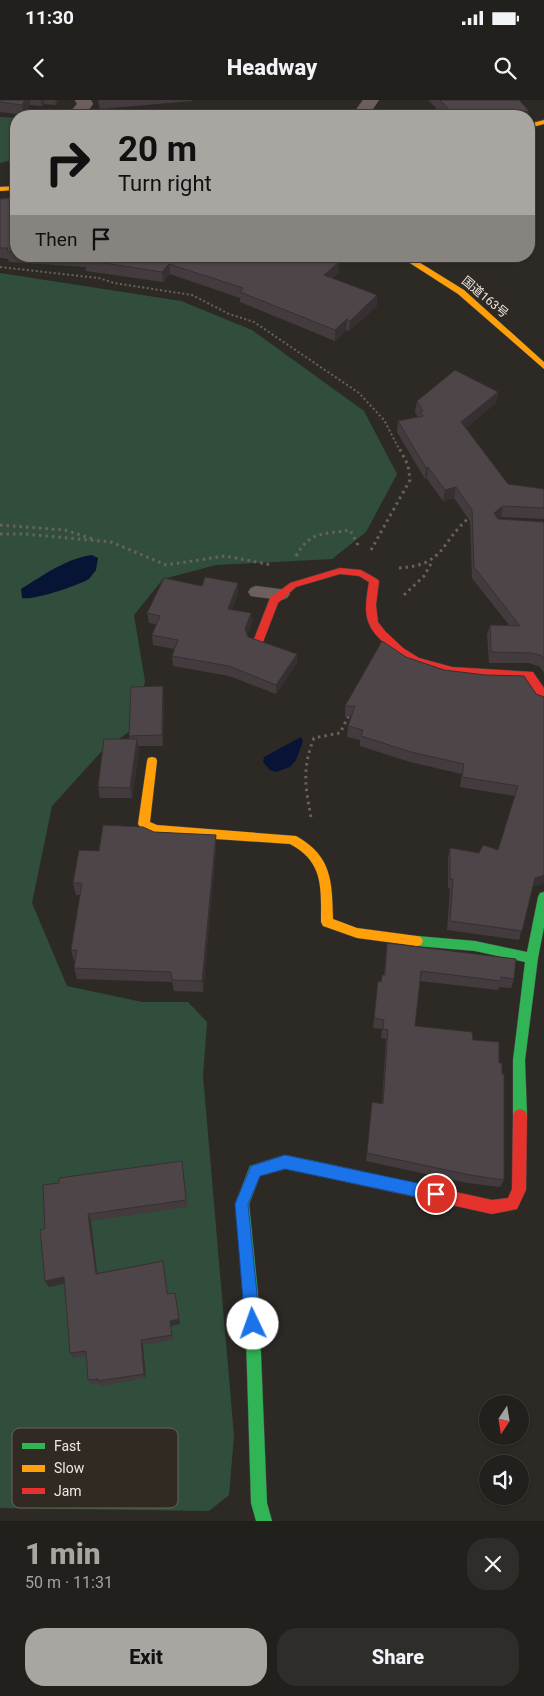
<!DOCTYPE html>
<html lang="en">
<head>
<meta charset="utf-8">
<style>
  body { margin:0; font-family:Roboto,"Noto Sans JP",sans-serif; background:#2e2d29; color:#f1f3f6; height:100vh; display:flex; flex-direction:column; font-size:19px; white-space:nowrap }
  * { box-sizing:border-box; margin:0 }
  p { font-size:16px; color:#a2a3a3 }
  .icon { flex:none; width:28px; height:28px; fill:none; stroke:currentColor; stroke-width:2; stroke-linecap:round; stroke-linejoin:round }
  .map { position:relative; height:1421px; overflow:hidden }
  .side { display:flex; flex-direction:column; background:#22201c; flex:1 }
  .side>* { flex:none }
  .top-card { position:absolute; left:10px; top:10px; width:525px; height:152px; border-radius:20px; box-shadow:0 1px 4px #0004,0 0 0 1px #3f3e3b; background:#a9a6a1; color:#111; overflow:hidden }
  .needle { width:32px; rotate:192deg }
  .tools { position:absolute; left:479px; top:1295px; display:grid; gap:10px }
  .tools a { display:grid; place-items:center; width:50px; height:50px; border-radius:50%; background:#22201c; box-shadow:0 1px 4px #0004,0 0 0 1px #3f3e3b; font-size:25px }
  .pin { position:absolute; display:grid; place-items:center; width:42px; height:42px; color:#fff; margin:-21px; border:2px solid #fff; border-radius:50%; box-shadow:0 1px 5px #0007 }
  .me { position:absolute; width:55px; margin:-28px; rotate:357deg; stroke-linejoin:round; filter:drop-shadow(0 0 4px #0008) }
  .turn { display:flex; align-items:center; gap:18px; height:105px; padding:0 25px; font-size:22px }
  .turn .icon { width:65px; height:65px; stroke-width:2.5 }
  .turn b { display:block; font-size:35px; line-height:42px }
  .then { display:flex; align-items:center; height:48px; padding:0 25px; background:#0003; gap:10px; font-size:19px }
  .round { display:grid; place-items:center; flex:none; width:52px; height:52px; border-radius:20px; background:#2e2d29 }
  .head { display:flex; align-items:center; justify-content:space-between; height:85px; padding:0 25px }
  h1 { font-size:30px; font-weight:800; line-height:38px; color:#a9a6a1 }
  .button { display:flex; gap:10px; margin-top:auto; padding:10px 25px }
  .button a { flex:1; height:58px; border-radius:20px; background:#a9a6a1; color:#111; font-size:20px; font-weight:800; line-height:58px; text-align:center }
  .button a+a { background:#2e2d29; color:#f1f3f6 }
  .status { display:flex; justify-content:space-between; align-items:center; height:35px; padding:0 25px; background:#22201c; direction:ltr }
  .status svg { height:14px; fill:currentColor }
  header { display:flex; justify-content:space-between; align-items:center; height:65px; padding:0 25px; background:#22201c; font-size:22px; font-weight:800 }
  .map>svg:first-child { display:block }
</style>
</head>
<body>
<div class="status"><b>11:30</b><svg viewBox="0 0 49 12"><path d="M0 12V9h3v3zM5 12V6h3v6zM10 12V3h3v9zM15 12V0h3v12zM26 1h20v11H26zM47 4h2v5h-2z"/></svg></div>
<header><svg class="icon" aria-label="back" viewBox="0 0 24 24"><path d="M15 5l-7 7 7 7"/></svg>Headway<svg class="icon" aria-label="search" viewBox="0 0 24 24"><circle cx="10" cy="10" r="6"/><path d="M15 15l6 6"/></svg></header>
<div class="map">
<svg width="544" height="1421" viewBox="0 0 544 1421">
  <rect width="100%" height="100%" fill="#2d2a26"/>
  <g fill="#314e3c">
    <polygon points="0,17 16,18 16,59 0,63"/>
    <polygon points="0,173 181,201 252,230 364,311 397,374 366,432 332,459 216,465 163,479 134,515 145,581 134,628 101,652 52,706 32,803 67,886 142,902 188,902 207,922 203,976 234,1336 229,1395 209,1411 0,1408"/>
  </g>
  <g fill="#081435">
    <path d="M92,455l6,3 -2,12 -7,9c-10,6 -56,22 -67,19l-1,-9c21,-13 46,-31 71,-34z"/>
    <polygon points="301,637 303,641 296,660 290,667 276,672 270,670 263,662 264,657"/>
  </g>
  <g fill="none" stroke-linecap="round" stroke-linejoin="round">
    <g stroke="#474541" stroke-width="1">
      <polygon id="lane" points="256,486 287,490 290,494 287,498 282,500 251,496 248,492 251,488"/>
    </g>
    <g stroke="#474541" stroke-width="1">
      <g id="street">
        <polygon points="75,0 91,0 93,4 84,16 67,16 77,4"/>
        <polygon points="363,0 379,0 368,16 352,16"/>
      </g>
    </g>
    <g stroke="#474541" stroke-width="1">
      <g id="fast">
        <polygon points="544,792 544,827 538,858 525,960 527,1015 525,1019 520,1021 515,1019 513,1015 513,960 525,862 475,851 417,846 413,845 411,841 413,837 417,836 475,841 527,852 538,797 540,793"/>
        <polygon points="285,1055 333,1065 338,1067 340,1072 338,1077 333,1079 285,1069 260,1076 249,1104 259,1204 267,1403 272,1421 256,1421 251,1403 245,1204 235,1104 250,1066"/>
      </g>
    </g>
    <g stroke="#474541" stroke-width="1">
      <g id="slow">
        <polygon points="544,20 544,24 529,28 529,24"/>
        <polygon points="16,86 16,90 0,91 0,87"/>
        <polygon points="399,156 409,156 464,190 544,262 544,269 458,194"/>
        <path d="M152,657l4,1 1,3 -7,61 7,3 139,11c36,20 36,45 37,83l24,9 60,8 4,1 2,4 -2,4 -4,1 -60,-8 -34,-12 -2,-4c0,-34 3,-60 -31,-78l-134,-9 -16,-8 -2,-3 9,-63 1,-3z"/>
      </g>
    </g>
    <g stroke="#474541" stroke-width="1">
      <g id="jam">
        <path d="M340,468l21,2 16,9 2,2 -3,24 2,17 7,9 18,17 16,10 33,9 81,5 11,16v12l-4,-1 -14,-20c-48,0 -102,0 -140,-34 -7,-7 -15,-14 -18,-24 -4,-12 -1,-26 1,-39l-10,-6 -19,-2 -44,13 -18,16 -15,39h-8l-1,-3 16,-41 20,-15z"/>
        <polygon points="520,1009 525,1011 527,1015 526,1090 517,1109 492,1114 333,1079 328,1077 326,1072 328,1067 333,1065 492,1100 508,1098 512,1089 513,1015 515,1011"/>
      </g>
    </g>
    <polyline stroke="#69615d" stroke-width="2" stroke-dasharray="2 2.5" stroke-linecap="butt" points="0,167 99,178 114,183 192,195 229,214 254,222 359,293 384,320 399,349"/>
    <g stroke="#69615d" stroke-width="3" stroke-dasharray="2.5 4" stroke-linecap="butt">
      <polyline points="0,425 65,430 96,440"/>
      <polyline points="0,434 25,434 111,442 166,465 225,456 272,465"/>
      <polyline points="371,450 410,380 408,365 399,348"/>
      <path d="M296,456c15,-26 27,-21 54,-26l9,17"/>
      <path d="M399,468c47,-3 41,-26 71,-51"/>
      <polyline points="404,495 424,476 432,462"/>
      <path d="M311,717c-6,-31 -9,-49 3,-79l26,-5 10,-20"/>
    </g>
    <use href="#lane" fill="#6d605c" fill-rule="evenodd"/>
    <use href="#street" fill="#6d605c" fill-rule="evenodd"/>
    <use href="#fast" fill="#30b455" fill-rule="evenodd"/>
    <use href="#slow" fill="#ff9f0a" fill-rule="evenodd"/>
    <use href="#jam" fill="#e5322d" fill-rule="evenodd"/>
  </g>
  <g fill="#433b3e">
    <polygon points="0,0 59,0 56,5 44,4 42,6 30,5 24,15 0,12"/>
    <polygon points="95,0 192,0 192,1 100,9 98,0"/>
    <polygon points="428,0 519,0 529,11 528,16 444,16"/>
    <polygon points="16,97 16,156 323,156 339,162 338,173 332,178 377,206 349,231 346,230 335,241 240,202 240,198 170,174 163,182 86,171 86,167 9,162 8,159 1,158 0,157 0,99"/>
    <polygon points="498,292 496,303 466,328 508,384 544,389 544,419 501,417 499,419 544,422 544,573 540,567 529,563 489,563 487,535 490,525 509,525 472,478 470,421 454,398 443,401 427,379 425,379 397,332 398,321 418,317 415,312 417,301"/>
    <polygon points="238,483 238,493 232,510 251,513 252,523 247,534 248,537 297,554 297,563 276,594 229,576 173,566 172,556 174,549 153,545 152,535 156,524 149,523 147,513 202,486"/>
    <polygon points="406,557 444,570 536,594 533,787 519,840 447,830 450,789 448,788 448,758 450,748 479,753 498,750 515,696 460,687 462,674 410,662 360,646 360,640 347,637 348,626 351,616 345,617 345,606"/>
    <polygon points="164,597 163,646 138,646 139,650 132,698 100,698 98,687 129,639 129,636"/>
    <polygon points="154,732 216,735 216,748 203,892 174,891 172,882 77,879 74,868 75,861 74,861 71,850 80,795 76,795 73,783 99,751"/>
    <polygon points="387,843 514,879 511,888 499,887 498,890 420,881 415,926 473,940 499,963 504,1080 500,1087 467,1083 366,1061 372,1002 382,1003 386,939 381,938 382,929 373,928 378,881 381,882 384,875"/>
    <polygon points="182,1061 188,1107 91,1121 97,1173 163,1161 164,1167 168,1194 175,1193 180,1224 171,1226 173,1240 143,1245 146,1278 100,1286 99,1283 91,1284 88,1280 86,1256 73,1258 70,1253 64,1183 49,1187 45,1181 59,1083"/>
  </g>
  <g fill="#373032">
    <polygon points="25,0 30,0 30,5 24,15 22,5"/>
    <polygon points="41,0 44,0 44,4 42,6"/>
    <polygon points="55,0 59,0 56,5"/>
    <polygon points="529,11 528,16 503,16"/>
    <polygon points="339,162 338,173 323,186 324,175"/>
    <polygon points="169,164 170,174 163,182 162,172"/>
    <polygon points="377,195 377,206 349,231 350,221"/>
    <polygon points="347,219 346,230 335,241 335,230"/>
    <polygon points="498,292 496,303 460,333 461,322"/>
    <polygon points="428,367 427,379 425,379 426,368"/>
    <polygon points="456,387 454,398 443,401 445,390"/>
    <polygon points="503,406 501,417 492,424 494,413"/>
    <polygon points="238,483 238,493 229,519 228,509"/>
    <polygon points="251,513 252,523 245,538 245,529"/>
    <polygon points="297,554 297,563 276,594 276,585"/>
    <polygon points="163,586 164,597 163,646 162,635"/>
    <polygon points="137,639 139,650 132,698 130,688"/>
    <polygon points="216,735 216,748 203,892 202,881"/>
    <polygon points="544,775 544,784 532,787 535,778"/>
    <polygon points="88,1114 91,1121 98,1179 96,1174"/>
    <polygon points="64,1177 67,1183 49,1187 45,1181"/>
    <polygon points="175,1193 180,1224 171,1226 173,1240 170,1221"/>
    <polygon points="141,1240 143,1245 146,1278 144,1274"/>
  </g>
  <g fill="#4e4548" stroke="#373032">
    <polygon points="0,0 25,0 22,5 0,2"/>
    <polygon points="440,0 519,0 529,11 503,16 455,16"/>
    <polygon points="16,97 16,152 7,151 8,148 0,148 0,99"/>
    <polygon points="87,156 323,156 339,162 324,175 377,195 350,221 347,219 335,230 240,192 243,188 169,164 162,172 85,160"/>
    <polygon points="455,270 498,292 461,322 508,384 544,389 544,408 503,406 494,413 498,419 544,422 544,559 542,556 532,553 491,552 490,525 520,526 474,467 472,410 456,387 445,390 428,367 426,368 398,321 423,316 420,312 423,311 417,301"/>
    <polygon points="205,477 238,483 228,509 251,513 245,529 248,537 297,554 276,585 229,566 172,556 178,540 152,535 160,516 147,513 164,478 202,486"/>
    <polygon points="382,541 406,557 444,570 485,575 524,576 536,594 544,597 544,775 535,778 522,831 450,821 453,779 450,779 450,748 479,753 483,745 498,750 518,686 462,677 464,664 411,652 361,636 363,630 348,626 355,606 345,606"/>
    <polygon points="163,586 162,635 129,636 131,587"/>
    <polygon points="104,639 137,639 130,688 98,687"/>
    <polygon points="103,725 143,727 154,732 216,735 202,881 172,880 171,872 74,868 77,850 71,850 82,783 73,783 79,750 99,751"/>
    <polygon points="387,843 516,859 514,879 501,877 501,881 421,871 415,926 472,932 473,940 499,942 499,963 502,963 502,974 504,974 504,1080 470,1075 367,1053 372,1002 383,1004 388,930 383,929 384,920 374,918 378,881 381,882 382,875 385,875"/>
    <polygon points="182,1061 186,1100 88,1114 96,1174 163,1161 167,1194 175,1193 179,1219 170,1221 172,1235 141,1240 144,1274 98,1281 98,1279 88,1280 86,1251 70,1253 64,1177 45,1181 40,1130 45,1129 43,1085 59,1083 59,1078"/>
  </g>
  <polygon fill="#1a73e8" stroke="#114b97" points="285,1055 436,1087 441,1090 443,1094 441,1099 436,1101 285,1069 260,1076 248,1104 260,1224 258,1229 253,1231 247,1229 245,1224 235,1104 251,1066"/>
  <g text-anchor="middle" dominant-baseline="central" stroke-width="5" stroke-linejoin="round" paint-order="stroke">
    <g font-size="12" fill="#ece8e3" stroke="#302a23">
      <text transform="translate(485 197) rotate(40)">国道163号</text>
    </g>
  </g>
  <rect x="12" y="1328" width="166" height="80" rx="8" fill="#302a23" stroke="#68635d" stroke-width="1"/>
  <rect x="22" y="1343" width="23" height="6" fill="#30b455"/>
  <rect x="22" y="1365" width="23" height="7" fill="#ff9f0a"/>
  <rect x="22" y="1388" width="23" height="6" fill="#e5322d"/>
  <g font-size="14" fill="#ece8e3">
    <text x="54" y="1351">Fast</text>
    <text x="54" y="1373">Slow</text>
    <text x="54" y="1396">Jam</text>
  </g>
</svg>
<div class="tools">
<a><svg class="needle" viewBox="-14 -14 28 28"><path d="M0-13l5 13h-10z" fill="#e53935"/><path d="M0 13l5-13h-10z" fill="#a2a3a3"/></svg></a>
<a><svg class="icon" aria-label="sound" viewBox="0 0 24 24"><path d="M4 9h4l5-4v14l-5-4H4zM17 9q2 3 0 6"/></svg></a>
</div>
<div class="pin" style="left:436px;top:1094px;background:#d93025"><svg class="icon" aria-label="arrive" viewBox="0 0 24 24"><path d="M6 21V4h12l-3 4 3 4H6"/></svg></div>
<svg class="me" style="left:253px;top:1224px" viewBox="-20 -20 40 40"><circle r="19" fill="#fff"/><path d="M0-13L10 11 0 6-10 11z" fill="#1a73e8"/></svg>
<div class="top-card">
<div class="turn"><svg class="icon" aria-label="right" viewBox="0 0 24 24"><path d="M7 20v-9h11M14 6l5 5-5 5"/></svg><div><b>20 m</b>Turn right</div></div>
<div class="then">Then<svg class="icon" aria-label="arrive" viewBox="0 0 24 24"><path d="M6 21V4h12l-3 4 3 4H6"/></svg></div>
</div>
</div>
<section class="side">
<div class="head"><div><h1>1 min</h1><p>50 m · 11:31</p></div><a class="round"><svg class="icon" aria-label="close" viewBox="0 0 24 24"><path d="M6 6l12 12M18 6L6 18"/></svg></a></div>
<div class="button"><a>Exit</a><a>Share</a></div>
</section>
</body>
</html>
